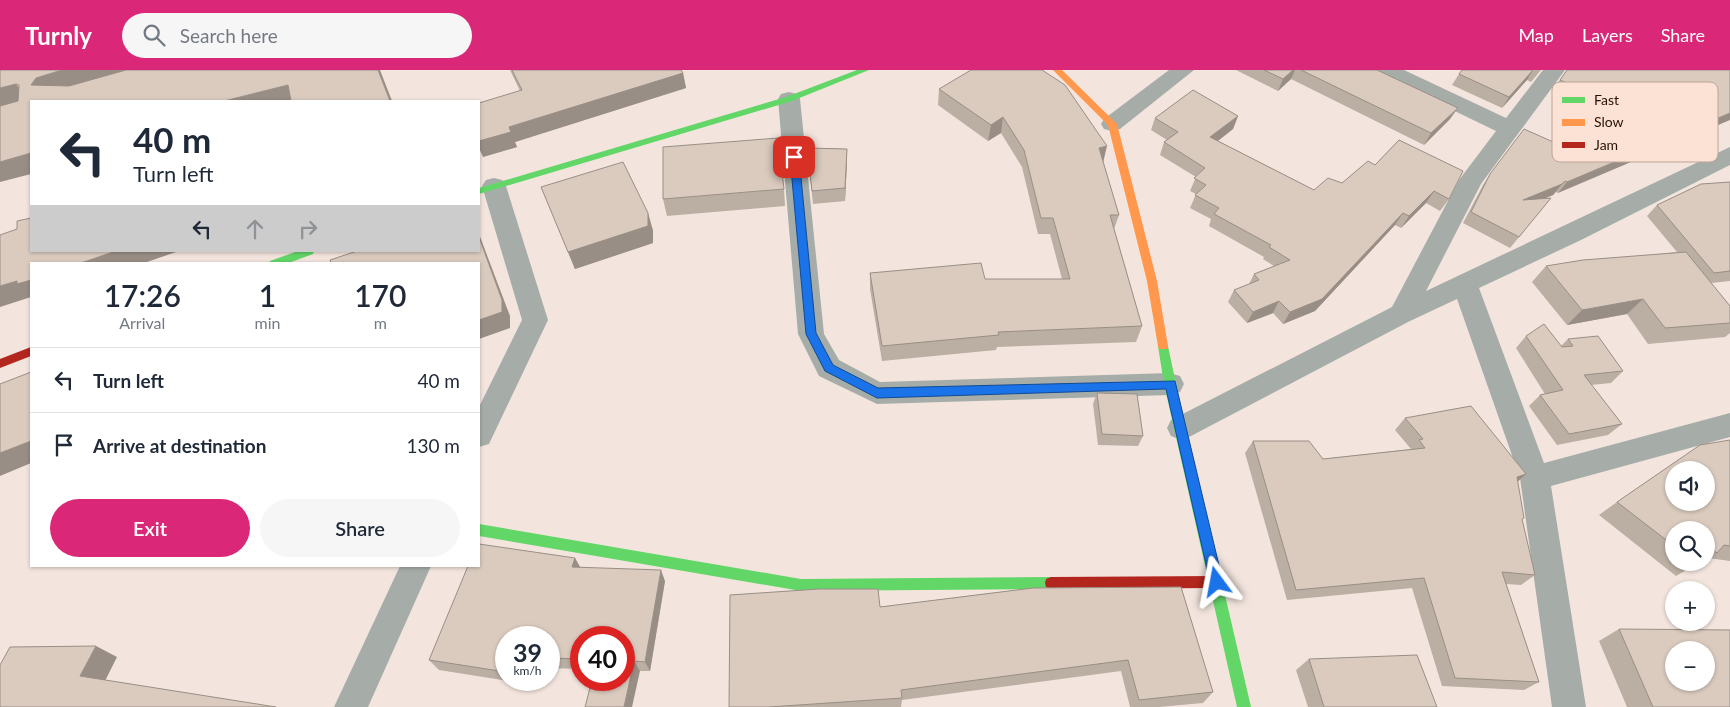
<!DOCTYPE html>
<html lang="en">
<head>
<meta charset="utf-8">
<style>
  body { margin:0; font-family:Lato,sans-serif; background:#f6f6f7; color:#1f2937; height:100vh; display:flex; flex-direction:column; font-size:19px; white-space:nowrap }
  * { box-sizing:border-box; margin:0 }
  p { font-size:16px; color:#747a83 }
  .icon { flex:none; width:28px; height:28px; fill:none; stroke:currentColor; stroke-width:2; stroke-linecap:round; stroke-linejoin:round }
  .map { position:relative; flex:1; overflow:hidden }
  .details { position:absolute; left:30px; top:192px; width:450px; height:305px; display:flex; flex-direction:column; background:#fff; border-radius:0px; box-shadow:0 1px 4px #0004 }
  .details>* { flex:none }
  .guide { position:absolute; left:30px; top:30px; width:450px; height:152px; border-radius:0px; box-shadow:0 1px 4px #0004; background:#fff; color:#1f2937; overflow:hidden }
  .tools { position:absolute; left:1665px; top:391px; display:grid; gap:10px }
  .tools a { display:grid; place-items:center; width:50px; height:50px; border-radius:50%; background:#fff; box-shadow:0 1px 4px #0004; font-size:25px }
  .speed { position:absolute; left:495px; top:556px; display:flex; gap:10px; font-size:25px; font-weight:700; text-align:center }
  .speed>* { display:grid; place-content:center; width:65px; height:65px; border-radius:50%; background:#fff; box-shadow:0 1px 4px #0004; line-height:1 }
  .speed small { font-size:12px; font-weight:400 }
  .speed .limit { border:8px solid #d22; background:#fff; color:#111 }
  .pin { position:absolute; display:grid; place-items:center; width:42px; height:42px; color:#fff; margin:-21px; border-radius:10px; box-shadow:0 2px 8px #0006 }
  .me { position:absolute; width:55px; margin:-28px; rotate:347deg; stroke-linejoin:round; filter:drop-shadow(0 0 4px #0008) }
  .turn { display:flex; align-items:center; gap:18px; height:105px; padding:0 20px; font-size:22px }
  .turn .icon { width:65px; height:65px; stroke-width:2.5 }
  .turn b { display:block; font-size:35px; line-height:42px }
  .lanes { display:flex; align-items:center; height:48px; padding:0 20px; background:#0003; justify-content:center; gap:25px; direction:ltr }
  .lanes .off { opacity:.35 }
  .eta { display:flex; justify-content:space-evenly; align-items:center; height:85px; text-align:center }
  .eta b { font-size:30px; font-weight:600; line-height:35px }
  .primary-button { display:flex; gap:10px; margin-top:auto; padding:10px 20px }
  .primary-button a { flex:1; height:58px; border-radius:30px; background:#db2777; color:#fff; font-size:20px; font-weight:600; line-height:58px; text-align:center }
  .primary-button a+a { background:#f6f6f7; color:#1f2937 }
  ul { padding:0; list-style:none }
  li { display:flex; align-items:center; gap:15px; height:65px; padding:0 20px; border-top:1px solid #e0e1e3 }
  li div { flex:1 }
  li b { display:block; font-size:19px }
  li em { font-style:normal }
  header { display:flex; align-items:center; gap:30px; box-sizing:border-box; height:70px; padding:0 25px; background:#db2777; color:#fff }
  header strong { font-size:24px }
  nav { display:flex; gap:28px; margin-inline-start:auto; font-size:18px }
  .search { width:350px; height:45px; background:#f6f6f7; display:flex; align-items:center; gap:12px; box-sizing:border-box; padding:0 18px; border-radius:28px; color:#747a83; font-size:19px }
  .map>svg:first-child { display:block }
</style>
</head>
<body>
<header>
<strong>Turnly</strong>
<div class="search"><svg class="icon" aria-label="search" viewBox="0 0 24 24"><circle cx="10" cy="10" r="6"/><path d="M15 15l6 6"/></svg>Search here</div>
<nav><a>Map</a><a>Layers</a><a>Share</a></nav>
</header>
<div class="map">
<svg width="1730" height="637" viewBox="0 0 1730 637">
  <rect width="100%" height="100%" fill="#f3e5de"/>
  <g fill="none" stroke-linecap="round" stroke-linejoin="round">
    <g fill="#a6ada8" fill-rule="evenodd">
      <polygon points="1169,0 1194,0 1120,59 1112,61 1104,59 1101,54 1104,49"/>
      <polygon points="1376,0 1404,0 1506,48 1543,0 1565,0 1481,114 1426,221 1730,77 1730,95 1581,170 1479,218 1544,393 1730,343 1730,367 1551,416 1586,637 1552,637 1520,408 1457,229 1410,251 1191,366 1181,370 1171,366 1167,358 1171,350 1392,237 1459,110 1496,61 1380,5"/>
      <polygon points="789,22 797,24 800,29 824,264 839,290 880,312 1170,303 1180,306 1184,314 1180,322 1170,325 877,334 819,306 798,264 778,29 781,24"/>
      <polygon points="494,108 502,110 506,116 548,250 489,374 479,377 479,337 522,250 482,116 486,110"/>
      <polygon points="400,496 431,496 368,637 334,637"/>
    </g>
    <g fill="#63d668" fill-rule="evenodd">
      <polygon points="857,0 869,0 792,31 479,124 479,118 786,27"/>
      <polygon points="298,181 314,181 313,184 286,194 269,194 270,191"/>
      <polygon points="1163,272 1168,276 1176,314 1251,637 1237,637 1164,314 1158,276"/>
      <polygon points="479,454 801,509 1051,507 1056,509 1057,513 1056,517 1051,519 801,521 479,466"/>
    </g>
    <polygon fill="#ff974d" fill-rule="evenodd" points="1053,0 1062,0 1117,54 1157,211 1168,276 1167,279 1159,279 1158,276 1147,211 1108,55"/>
    <g fill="#b3261e" fill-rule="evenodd">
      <polygon points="31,277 31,286 0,298 0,289"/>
      <polygon points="1217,506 1222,508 1223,512 1222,516 1217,518 1051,519 1046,517 1045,513 1046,509 1051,507"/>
    </g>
  </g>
  <g fill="#bbafa3">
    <polygon points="510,0 681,0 683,3 686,18 515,72 517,77 483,87 520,21"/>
    <polygon points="1236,0 1377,0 1450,49 1424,75 1291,9 1278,21"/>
    <polygon points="1462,0 1541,0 1531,12 1527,10 1502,38 1452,15 1459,4"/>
    <polygon points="1566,0 1730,0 1558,123 1556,122 1553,125 1545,128 1551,128 1510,178 1463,153 1483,115 1490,104 1594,90 1624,53 1552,21 1566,1"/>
    <polygon points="939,19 1103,92 1119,145 1114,159 1142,256 1136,272 997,277 996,280 882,291 870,219 870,203 985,209 1062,209 1050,164 1038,164 1022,97 1001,63 988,71 938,35"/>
    <polygon points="1238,46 1233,59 1218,71 1314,120 1342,113 1375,95 1399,70 1449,129 1440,141 1426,133 1401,158 1395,155 1315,241 1283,254 1273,243 1247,253 1228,232 1234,220 1249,214 1254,204 1274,196 1263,189 1264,187 1209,156 1211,149 1190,138 1196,124 1190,121 1196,107 1160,85 1164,72 1167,70 1151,60 1155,48"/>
    <polygon points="807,78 847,79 845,131 813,134"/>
    <polygon points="1730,112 1730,211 1711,213 1730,236 1730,263 1725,267 1648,274 1627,244 1567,255 1532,212 1546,196 1677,182 1647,146 1657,135"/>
    <polygon points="541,117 648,143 653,161 653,173 575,199"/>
    <polygon points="784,119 785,136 667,146 663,129"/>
    <polygon points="1526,266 1561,276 1568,269 1623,301 1611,313 1591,315 1622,354 1608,365 1557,375 1529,336 1540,325 1545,324 1516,278"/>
    <polygon points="1097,323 1143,366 1138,376 1098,375 1093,334"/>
    <polygon points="1405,348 1526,404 1517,412 1522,450 1535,505 1521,515 1506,514 1539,612 1524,620 1442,616 1412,518 1287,530 1245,383 1253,371 1323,389 1411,379 1395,360"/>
    <polygon points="1730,370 1730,491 1708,488 1706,489 1706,460 1674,460 1674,492 1701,492 1696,495 1695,495 1676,506 1599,445 1617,432"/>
    <polygon points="575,488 580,497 665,511 650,601 640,601 624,610 581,568 581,599 549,598 549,568 506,568 506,610 515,610 515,612 439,600 429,590"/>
    <polygon points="1033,518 1213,622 1203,633 1159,637 1130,637 1121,601 902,630 901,637 729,637 880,537"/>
    <polygon points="1619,559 1730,637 1627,637 1599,571"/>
    <polygon points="1309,589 1437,637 1308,637 1296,600"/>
  </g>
  <g fill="#998e85">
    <polygon points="62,0 133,0 49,24 31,15 36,8"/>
    <polygon points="378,0 380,0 392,31 390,31"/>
    <polygon points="1293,0 1295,0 1291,9 1278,21 1283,9"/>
    <polygon points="1533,0 1527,10 1502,38 1509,27"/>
    <polygon points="683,3 686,18 515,72 517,77 483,87 479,78 479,71 509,57"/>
    <polygon points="16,14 30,30 0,39 0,18"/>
    <polygon points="288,15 297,31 224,31"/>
    <polygon points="1458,38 1450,49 1424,75 1431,63"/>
    <polygon points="1730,43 1730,50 1558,123 1567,112"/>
    <polygon points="1238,46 1233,59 1206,80 1210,67"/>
    <polygon points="1003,47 1001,63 988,71 991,55"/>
    <polygon points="1107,76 1103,93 1099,78"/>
    <polygon points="847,79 847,92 845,131 845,118"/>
    <polygon points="31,83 31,104 0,112 0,92"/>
    <polygon points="1562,114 1553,125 1515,141 1523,130"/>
    <polygon points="1434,121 1426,133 1401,158 1409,146"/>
    <polygon points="648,143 653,161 653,173 575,199 568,182"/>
    <polygon points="1403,143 1395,155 1315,241 1283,254 1290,242"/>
    <polygon points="479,164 510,246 510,258 479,269"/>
    <polygon points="116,181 179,181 141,194 78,194"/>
    <polygon points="31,210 31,227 0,237 0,216 17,211"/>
    <polygon points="1643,229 1627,244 1567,255 1582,240"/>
    <polygon points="1279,231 1273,243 1247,253 1253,242"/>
    <polygon points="31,371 31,393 0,406 0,383"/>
    <polygon points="1526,404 1513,416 1517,407"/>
    <polygon points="575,488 581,499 572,497"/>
    <polygon points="661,500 665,511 650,601 645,592"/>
    <polygon points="96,576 117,587 102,617 80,606"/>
    <polygon points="634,591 640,601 632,637 624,637"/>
  </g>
  <g fill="#dacbbe" stroke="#998e85" fill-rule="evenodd">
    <polygon points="0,0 62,0 36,8 31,15 69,16 126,0 378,0 390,31 291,31 288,15 224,31 31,31 31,83 0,92 0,36 18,31 19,15 16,14 0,18"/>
    <polygon points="512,0 681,0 683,3 509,57 511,62 479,71 479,33 522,20"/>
    <polygon points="971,0 1042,0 1065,15 1107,76 1099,78 1119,145 1110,145 1142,256 998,262 999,265 882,276 870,203 981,193 985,209 1070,209 1053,148 1041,148 1024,80 1003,47 991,55 939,19"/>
    <polygon points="1264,0 1293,0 1283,9"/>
    <polygon points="1301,0 1377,0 1458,38 1431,63"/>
    <polygon points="1462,0 1533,0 1509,27 1459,4"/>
    <polygon points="1567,0 1730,0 1730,43 1567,112 1565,111 1562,114 1523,130 1551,128 1519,167 1471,142 1490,104 1524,59 1594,90 1633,42 1560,10"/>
    <polygon points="1193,20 1238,46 1210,67 1314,120 1328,108 1342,113 1368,91 1375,95 1399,70 1463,101 1449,129 1434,121 1409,146 1403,143 1322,229 1290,242 1279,231 1253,242 1234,220 1259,210 1254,204 1290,190 1269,177 1271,175 1214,144 1219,138 1195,125 1206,115 1194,108 1205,98 1164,72 1178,62 1155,48"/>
    <polygon points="778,68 784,119 663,129 663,77"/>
    <polygon points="807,78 847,79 845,118 812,121"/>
    <polygon points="623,92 648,143 648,156 568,182 541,117"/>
    <polygon points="1730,112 1730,201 1714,203 1657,135 1701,114"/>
    <polygon points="31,148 31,181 116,181 78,194 31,194 31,210 17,214 17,211 0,216 0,165 17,159 17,151"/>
    <polygon points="479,167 502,230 502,242 479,250 479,194 330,194 331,193 330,190 357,181 479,181"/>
    <polygon points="1686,182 1730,236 1730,253 1665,258 1643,229 1582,240 1546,196 1583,190"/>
    <polygon points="1544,254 1562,277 1573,276 1568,269 1598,266 1623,301 1584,305 1622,354 1569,364 1540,325 1563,320 1526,266"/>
    <polygon points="31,302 31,371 0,383 0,314"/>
    <polygon points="1097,323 1137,324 1143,366 1102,364"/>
    <polygon points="1471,336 1526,404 1517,407 1524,448 1522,449 1535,505 1502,502 1539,612 1455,608 1424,508 1296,520 1253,371 1309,371 1323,389 1425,378 1419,370 1423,369 1405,348"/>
    <path d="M1730,370v106l-6,-1 -7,8 -5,-4 -6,5v-24h-32v16l-57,-44 83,-57zM1674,400h32v32h-32z"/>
    <polygon points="479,474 575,488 572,497 661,500 645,592 634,591 624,637 585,637 592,610 624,610 624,568 581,568 581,589 549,588 549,568 506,568 506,602 429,590 468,496 479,496"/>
    <polygon points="1181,517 1213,622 1139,630 1128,590 901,620 902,628 769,637 729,637 730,525 819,519 878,519 880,537 1033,518"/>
    <path d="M1619,559l111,1v77h-77zM1674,580h32v32h-32z"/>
    <polygon points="96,576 80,606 276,637 0,637 0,595 10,577"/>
    <polygon points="1417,585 1437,637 1324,637 1309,589"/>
  </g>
  <polygon fill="#1a73e8" stroke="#114b97" points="794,84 799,87 816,263 833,295 878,318 1175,311 1223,512 1221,516 1217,518 1212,516 1210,512 1166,319 877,328 825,301 806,264 790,87"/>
  <rect x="1552" y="12" width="166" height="80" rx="8" fill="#fce2d5" stroke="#bca497" stroke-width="1"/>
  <rect x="1562" y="27" width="23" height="6" fill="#63d668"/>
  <rect x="1562" y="49" width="23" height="7" fill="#ff974d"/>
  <rect x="1562" y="72" width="23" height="6" fill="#b3261e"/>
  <g font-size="14" fill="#271205">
    <text x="1594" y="35">Fast</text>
    <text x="1594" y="57">Slow</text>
    <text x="1594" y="80">Jam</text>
  </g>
</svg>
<div class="tools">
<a><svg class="icon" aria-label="sound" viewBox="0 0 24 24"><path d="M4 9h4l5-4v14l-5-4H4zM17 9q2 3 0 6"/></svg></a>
<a><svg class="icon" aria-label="search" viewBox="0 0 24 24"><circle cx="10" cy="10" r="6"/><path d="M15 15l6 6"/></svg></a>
<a>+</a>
<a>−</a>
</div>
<div class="speed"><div>39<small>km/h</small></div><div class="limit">40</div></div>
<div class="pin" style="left:794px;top:87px;background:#d93025"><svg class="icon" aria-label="arrive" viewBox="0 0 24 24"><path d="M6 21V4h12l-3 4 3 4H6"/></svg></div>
<svg class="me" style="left:1217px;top:512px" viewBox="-20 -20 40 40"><path d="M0-17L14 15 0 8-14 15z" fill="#1a73e8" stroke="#fff" stroke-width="4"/></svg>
<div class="guide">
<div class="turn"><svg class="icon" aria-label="left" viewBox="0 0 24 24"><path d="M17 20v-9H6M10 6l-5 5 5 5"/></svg><div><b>40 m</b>Turn left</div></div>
<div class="lanes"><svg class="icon" aria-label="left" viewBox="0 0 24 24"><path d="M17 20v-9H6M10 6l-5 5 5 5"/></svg><svg class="icon off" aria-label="ahead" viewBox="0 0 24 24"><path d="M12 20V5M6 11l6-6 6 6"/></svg><svg class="icon off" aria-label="right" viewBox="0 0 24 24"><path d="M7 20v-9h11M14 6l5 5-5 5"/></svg></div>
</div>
<section class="details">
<div class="eta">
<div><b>17:26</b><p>Arrival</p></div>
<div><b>1</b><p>min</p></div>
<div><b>170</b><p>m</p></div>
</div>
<ul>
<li><svg class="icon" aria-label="left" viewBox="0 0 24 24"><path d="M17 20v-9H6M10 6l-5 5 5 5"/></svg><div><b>Turn left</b></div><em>40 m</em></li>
<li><svg class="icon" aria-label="arrive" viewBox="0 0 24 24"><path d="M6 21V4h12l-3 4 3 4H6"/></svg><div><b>Arrive at destination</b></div><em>130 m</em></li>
</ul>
<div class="primary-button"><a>Exit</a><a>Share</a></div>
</section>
</div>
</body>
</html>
